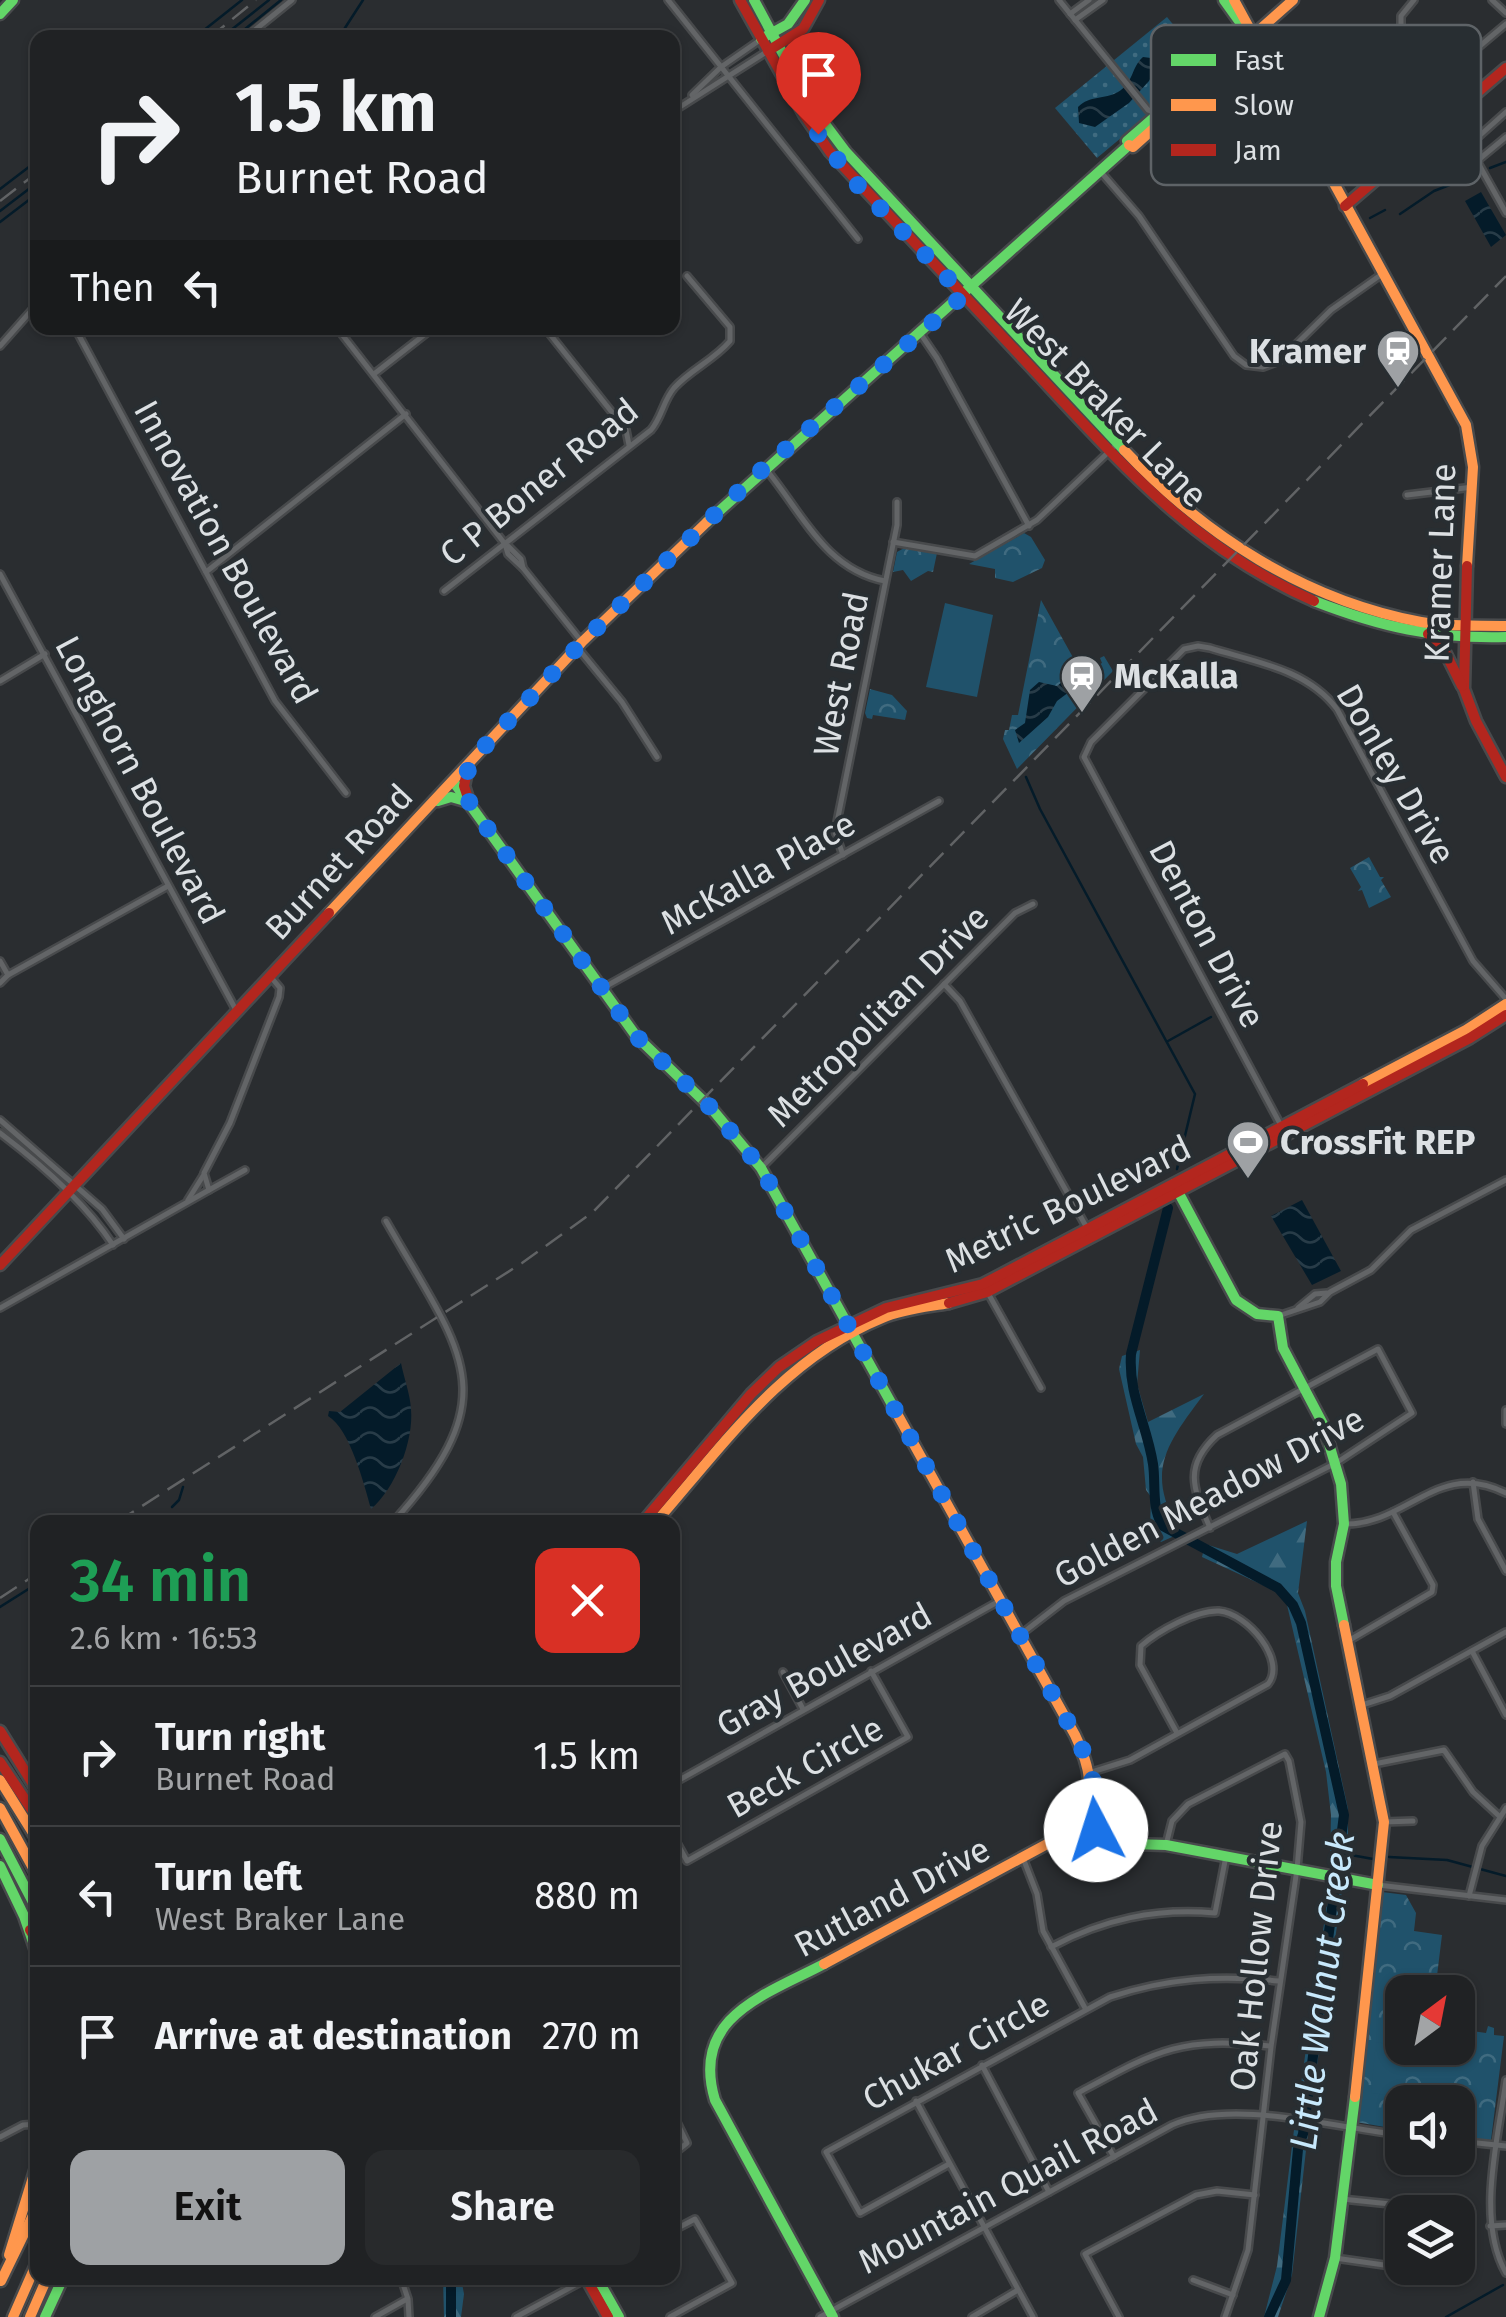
<!DOCTYPE html>
<html lang="en">
<head>
<meta charset="utf-8">
<style>
  body { margin:0; font-family:"Fira Sans",sans-serif; background:#282a2c; color:#f1f3f6; height:100vh; display:flex; flex-direction:column; font-size:38px; white-space:nowrap }
  * { box-sizing:border-box; margin:0 }
  p { font-size:32px; color:#a2a4a6 }
  .icon { flex:none; width:55px; height:55px; fill:none; stroke:currentColor; stroke-width:2; stroke-linecap:round; stroke-linejoin:round }
  .map { position:relative; flex:1; overflow:hidden }
  .details { position:absolute; left:30px; top:1515px; width:650px; height:770px; display:flex; flex-direction:column; background:#202224; border-radius:20px; box-shadow:0 2px 8px #0004,0 0 0 2px #3d3f41 }
  .details>* { flex:none }
  .guide { position:absolute; left:30px; top:30px; width:650px; height:305px; border-radius:20px; box-shadow:0 2px 8px #0004,0 0 0 2px #3d3f41; background:#202224; color:#f1f3f6; overflow:hidden }
  .needle { width:65px; rotate:32deg }
  .tools { position:absolute; left:1385px; top:1975px; display:grid; gap:20px }
  .tools a { display:grid; place-items:center; width:90px; height:90px; border-radius:20px; background:#202224; box-shadow:0 2px 8px #0004,0 0 0 2px #3d3f41; font-size:50px }
  .pin { position:absolute; display:grid; place-items:center; width:85px; height:85px; color:#fff; margin:-102px -42px; border-radius:50% 50% 50% 0; rotate:-45deg; box-shadow:0 0 10px #0007 }
  .pin .icon { rotate:45deg }
  .me { position:absolute; width:110px; margin:-55px; rotate:355deg; stroke-linejoin:round; filter:drop-shadow(0 0 8px #0008) }
  .turn { display:flex; align-items:center; gap:35px; height:210px; padding:0 40px; font-size:45px }
  .turn .icon { width:130px; height:130px; stroke-width:2.5 }
  .turn b { display:block; font-size:70px; line-height:85px }
  .then { display:flex; align-items:center; height:95px; padding:0 40px; background:#0003; gap:20px; font-size:38px }
  .round { display:grid; place-items:center; flex:none; width:105px; height:105px; border-radius:20px; background:#282a2c }
  .summary { display:flex; align-items:center; justify-content:space-between; height:170px; padding:0 40px }
  h1 { font-size:60px; font-weight:600; line-height:75px; color:#1e9e55 }
  .action { display:flex; gap:20px; margin-top:auto; padding:20px 40px }
  .action a { flex:1; height:115px; border-radius:20px; background:#9ea1a4; color:#111; font-size:40px; font-weight:600; line-height:115px; text-align:center }
  .action a+a { background:#282a2c; color:#f1f3f6 }
  ul { padding:0; list-style:none }
  li { display:flex; align-items:center; gap:30px; height:140px; padding:0 40px; border-top:2px solid #3d3f41 }
  li div { flex:1 }
  li b { display:block; font-size:38px }
  li em { font-style:normal }
  .map>svg:first-child { display:block }
</style>
</head>
<body>
<div class="map">
<svg width="1506" height="2317" viewBox="0 0 1506 2317">
  <defs>
    <pattern id="grass-dots" width="8" height="8" patternUnits="userSpaceOnUse" patternTransform="scale(2.5)"><rect width="8" height="8" fill="#20526b"/><path d="M2 2h.1M6 6h.1" fill="none" stroke="#406b80" stroke-width="1.8" stroke-linecap="round"/></pattern>
    <pattern id="forest-firs" width="22" height="20" patternUnits="userSpaceOnUse" patternTransform="scale(2.5)"><rect width="22" height="20" fill="#20526b"/><path d="M5 1l3.5 6h-7zM16 11l3.5 6h-7z" fill="#406b80"/></pattern>
    <pattern id="park-crowns" width="20" height="18" patternUnits="userSpaceOnUse" patternTransform="scale(2.5)"><rect width="20" height="18" fill="#20526b"/><path d="M2 6a3 3 0 1 1 6 0M12 15a3 3 0 1 1 6 0" fill="none" stroke="#406b80"/></pattern>
    <pattern id="water-waves" width="16" height="10" patternUnits="userSpaceOnUse" patternTransform="scale(2.5)"><rect width="16" height="10" fill="#041b29"/><path d="M0 5q4-4 8 0t8 0" fill="none" stroke="#283c48"/></pattern>
  </defs>
  <rect width="100%" height="100%" fill="#2a2d30"/>
  <polygon fill="url(#grass-dots)" points="1167,17 1207,66 1097,158 1055,108"/>
  <g fill="url(#forest-firs)">
    <path d="M1140,1350l-3,34 11,38 56,-28c-38,51 -60,78 -23,139l-20,9 -11,-13 1,-32 -5,-7 -3,-33 -7,-13 -17,-75 3,-13z"/>
    <polygon points="1307,1521 1298,1593 1305,1611 1348,1809 1348,1869 1330,1866 1331,1815 1326,1772 1287,1605 1276,1591 1202,1557 1205,1544 1237,1554"/>
    <polygon points="1330,1882 1343,1884 1310,2114 1297,2112"/>
    <polygon points="1294,2130 1308,2132 1292,2275 1278,2317 1264,2317 1277,2266"/>
    <polygon points="443,2278 461,2278 464,2294 461,2317 444,2317"/>
  </g>
  <g fill="url(#park-crowns)">
    <polygon points="1024,533 1031,537 1045,560 1042,568 1013,582 995,578 995,569 969,564"/>
    <polygon points="906,547 937,553 933,572 928,571 911,581 903,570 893,572 897,552"/>
    <polygon points="1041,600 1080,670 1083,669 1086,672 1102,663 1100,658 1104,656 1113,671 1017,769 1003,739 1005,730 1009,730 1012,715 1018,715"/>
    <polygon points="870,689 892,695 907,711 905,720 873,715 872,719 867,718 865,713"/>
    <polygon points="1369,857 1380,877 1384,877 1381,880 1391,897 1369,908 1362,890 1358,891 1361,887 1350,868"/>
    <polygon points="1382,1892 1406,1895 1416,1913 1414,1931 1442,1935 1435,1992 1402,1992 1402,2048 1458,2048 1458,2029 1486,2033 1488,2026 1494,2028 1494,2035 1504,2036 1491,2140 1458,2137 1458,2102 1402,2102 1402,2130 1356,2122"/>
  </g>
  <g fill="#20526b">
    <polygon points="945,603 993,615 977,697 926,687"/>
    <polygon points="1376,2042 1409,2048 1404,2097 1371,2093"/>
  </g>
  <g fill="url(#water-waves)">
    <path d="M1143,57l8,1 5,10 -7,13 -20,22 -34,24 -16,-4 -1,-16c12,-12 26,-7 40,-15 16,-9 13,-25 25,-35z"/>
    <polygon points="1481,192 1506,235 1491,247 1465,201"/>
    <polygon points="1039,682 1057,686 1062,682 1077,686 1057,701 1048,717 1019,743 1015,730 1025,723 1030,690"/>
    <polygon points="1302,1200 1341,1271 1312,1285 1271,1216"/>
    <path d="M401,1363c3,15 9,31 10,46 3,32 -16,80 -40,100 -7,-25 -21,-80 -43,-93l1,-5 11,1z"/>
  </g>
  <g fill="none" stroke-linecap="round" stroke-linejoin="round">
    <g stroke="#041b29" stroke-width="2.5">
      <polyline points="194,38 242,0"/>
      <polyline points="221,38 269,0"/>
      <polyline points="234,38 281,0"/>
      <polyline points="344,38 343,31 363,0"/>
      <polyline points="1490,168 1506,162"/>
      <polyline points="0,189 38,160"/>
      <polyline points="0,211 38,182"/>
      <polyline points="1400,214 1434,191 1470,177"/>
      <polyline points="1370,218 1385,210"/>
      <polyline points="0,222 38,193"/>
      <polyline points="1026,777 1040,809 1195,1094 1177,1169"/>
      <polyline points="1168,1041 1211,1017"/>
      <polyline points="172,1507 179,1500 183,1487"/>
      <polyline points="0,1607 38,1583"/>
      <polyline points="1340,1853 1373,1859"/>
      <polyline points="1389,1857 1447,1860 1506,1876"/>
      <polyline points="1446,2317 1503,2285"/>
    </g>
    <g stroke="#041b29" stroke-width="10">
      <path d="M1168,1208l-37,146c-3,40 16,71 22,110 3,20 -2,44 10,62l115,62 15,17 8,18 43,192 -41,319 -5,15 -12,131 -17,37"/>
      <polyline points="451,2278 451,2317"/>
    </g>
    <g stroke="#484a4c" stroke-width="10">
      <g id="street">
        <polyline points="668,0 858,239"/>
        <polyline points="1059,0 1148,110 1159,113"/>
        <polyline points="1414,0 1401,16 1401,25 1506,213"/>
        <polyline points="1492,0 1506,13"/>
        <polyline points="1070,14 1089,0"/>
        <polyline points="1075,20 1103,0"/>
        <polyline points="245,38 292,0"/>
        <polyline points="1436,83 1506,24"/>
        <polyline points="692,95 721,67 760,40"/>
        <polyline points="672,112 768,51"/>
        <polyline points="1468,146 1506,112"/>
        <polyline points="1477,161 1506,137"/>
        <polyline points="1100,171 1139,216 1234,356 1246,365 1263,367 1279,361 1331,310 1382,274"/>
        <polyline points="75,328 275,701 346,793"/>
        <polyline points="337,328 505,544 508,554 523,568 582,642"/>
        <polyline points="545,328 626,430 629,445"/>
        <polyline points="920,333 937,358 1029,526"/>
        <polyline points="0,346 38,303"/>
        <polyline points="374,374 433,328"/>
        <path d="M765,468c37,44 59,101 120,113"/>
        <polyline points="1407,495 1473,487"/>
        <polyline points="893,542 975,556 1037,520 1118,443"/>
        <polyline points="508,546 521,559 523,568"/>
        <polyline points="206,572 406,414"/>
        <polyline points="0,574 236,1010"/>
        <path d="M444,591l207,-161c11,-13 12,-29 23,-42 16,-18 40,-28 56,-47v-14l-43,-51"/>
        <polyline points="577,647 622,702 657,757"/>
        <polyline points="0,681 45,654"/>
        <polyline points="843,855 835,832 897,525 897,502"/>
        <polyline points="0,961 8,975"/>
        <polyline points="0,983 8,975 168,886"/>
        <polyline points="944,984 960,1001 1092,1237"/>
        <polyline points="601,989 939,801"/>
        <polyline points="0,1120 102,1209 124,1239"/>
        <path d="M0,1133c41,31 85,69 113,112"/>
        <path d="M1286,1135l-202,-378 7,-15 93,-93 14,-3 12,2c45,14 97,21 127,61l136,252 33,38"/>
        <polyline points="761,1168 1015,913 1033,904"/>
        <polyline points="209,1190 245,1170"/>
        <polyline points="188,1200 203,1176"/>
        <path d="M386,1221c75,132 124,172 7,301"/>
        <polyline points="983,1284 1041,1388"/>
        <polyline points="0,1308 209,1190 204,1173 230,1123 279,997 280,988 270,976"/>
        <polyline points="1298,1308 1315,1294 1327,1293"/>
        <polyline points="1278,1316 1320,1302 1330,1292 1371,1270 1411,1230 1506,1180"/>
        <polyline points="1506,1410 1506,1424"/>
        <polyline points="1473,1482 1478,1519 1506,1571"/>
        <path d="M1344,1524c64,1 93,-65 162,-31"/>
        <path d="M1020,1635l44,-34 272,-138 76,-50 -34,-64 -161,86c-35,32 -23,55 -7,93"/>
        <polyline points="1348,1641 1432,1592 1433,1585 1393,1512"/>
        <polyline points="1472,1651 1506,1715"/>
        <polyline points="783,1672 803,1709"/>
        <polyline points="1362,1705 1390,1696 1506,1632"/>
        <polyline points="1374,1764 1444,1750 1473,1792 1499,1816"/>
        <path d="M1092,1772l38,-12 138,-76c19,-24 -21,-71 -49,-73 -23,-1 -61,20 -78,35l-1,19 37,68"/>
        <polyline points="672,1784 1001,1600"/>
        <polyline points="1384,1822 1413,1821"/>
        <polyline points="672,1834 687,1861 908,1737 871,1671"/>
        <polyline points="1166,1845 1172,1821 1188,1804 1285,1754 1289,1761 1301,1822 1297,1869 1271,2047 1248,2250 1225,2317"/>
        <polyline points="1023,1858 1037,1894 1043,1931 1085,2008"/>
        <polyline points="1378,1885 1506,1900"/>
        <polyline points="1469,1896 1482,1846 1506,1808"/>
        <path d="M1051,1947c53,-28 104,-39 164,-34l11,-57"/>
        <polyline points="982,2065 1049,2192"/>
        <path d="M1506,2080c-8,59 -30,140 0,193"/>
        <polyline points="916,2101 1033,2317"/>
        <polyline points="672,2112 687,2143 672,2155"/>
        <polyline points="0,2137 23,2125 38,2124"/>
        <polyline points="1458,2141 1506,2146"/>
        <path d="M1114,2157l-36,-64c78,-42 101,-57 192,-47"/>
        <path d="M949,2164l-89,49 -34,-61 284,-155c58,-19 109,-22 169,-16"/>
        <polyline points="1342,2199 1419,2207 1420,2212"/>
        <polyline points="1490,2226 1506,2225"/>
        <polyline points="1335,2258 1426,2271 1425,2268"/>
        <polyline points="401,2278 408,2299 409,2317"/>
        <polyline points="1193,2280 1233,2295"/>
        <polyline points="375,2317 407,2299"/>
        <polyline points="516,2317 588,2278"/>
        <polyline points="670,2317 732,2283 695,2219 672,2231"/>
        <path d="M820,2317l352,-192c60,-27 164,3 230,10"/>
        <polyline points="972,2317 1018,2290"/>
        <polyline points="1119,2317 1085,2254 1196,2195 1217,2191 1255,2195"/>
      </g>
    </g>
    <g stroke="#484a4c" stroke-width="15">
      <g id="fast">
        <polyline points="754,0 810,104 846,152 1124,450"/>
        <polyline points="1224,0 1247,32"/>
        <polyline points="0,14 13,0"/>
        <polyline points="761,39 788,24 805,0"/>
        <polyline points="707,522 1129,145 1127,141 1166,107 1170,109"/>
        <path d="M1314,601c67,26 120,38 192,36"/>
        <polyline points="453,781 636,1036 712,1109 761,1168 895,1410"/>
        <polyline points="438,801 451,797 465,801"/>
        <polyline points="1174,1184 1236,1300 1257,1314 1278,1316 1283,1348 1323,1424 1341,1484 1344,1524 1336,1562 1336,1586 1344,1625"/>
        <polyline points="1073,1827 1101,1843 1166,1845 1378,1885"/>
        <polyline points="0,1839 38,1912"/>
        <polyline points="0,1866 24,1916 38,1957"/>
        <path d="M824,1964c-59,31 -134,53 -109,136l118,217"/>
        <polyline points="597,2278 619,2317"/>
        <polyline points="45,2317 63,2278"/>
        <polyline points="1319,2317 1335,2258 1355,2097"/>
      </g>
    </g>
    <g stroke="#484a4c" stroke-width="15">
      <g id="slow">
        <polyline points="1234,0 1466,425 1473,467 1467,566"/>
        <polyline points="1129,145 1133,147 1171,113 1170,109 1293,0"/>
        <path d="M1124,450c80,85 180,150 297,172 27,5 57,3 85,4"/>
        <polyline points="329,913 582,642 707,522"/>
        <polyline points="1363,1084 1466,1030 1506,1004"/>
        <path d="M656,1522c67,-77 128,-164 226,-204 21,-9 45,-11 67,-15"/>
        <polyline points="1344,1625 1384,1822 1355,2097"/>
        <polyline points="0,1780 38,1841"/>
        <polyline points="1091,1790 1095,1830 1112,1842"/>
        <polyline points="0,1808 38,1877"/>
        <path d="M824,1964l238,-128c35,-33 33,-59 13,-101l-180,-325"/>
        <polyline points="9,2255 38,2161"/>
        <polyline points="1,2281 38,2205"/>
        <polyline points="13,2317 38,2260"/>
        <polyline points="30,2317 47,2278"/>
      </g>
    </g>
    <g stroke="#484a4c" stroke-width="15">
      <g id="jam">
        <path d="M740,0l65,116 25,36c66,71 132,142 198,212 90,96 163,183 286,237"/>
        <polyline points="768,51 803,29 819,0"/>
        <polyline points="1230,57 1262,59"/>
        <polyline points="1345,206 1506,68"/>
        <polyline points="1467,566 1464,689 1476,721 1506,777"/>
        <polyline points="1428,634 1444,650 1462,686"/>
        <polyline points="468,767 464,786 468,798"/>
        <polyline points="0,1265 329,913"/>
        <polyline points="949,1303 987,1292 1470,1038 1506,1015"/>
        <polyline points="643,1522 751,1394 779,1367 817,1341 886,1308 983,1284 1363,1084"/>
        <polyline points="0,1731 38,1792"/>
        <polyline points="0,1762 38,1819"/>
        <polyline points="30,1930 38,1943"/>
        <polyline points="586,2278 608,2317"/>
      </g>
    </g>
    <use href="#street" stroke="#636567" stroke-width="5"/>
    <use href="#fast" stroke="#63d668" stroke-width="10"/>
    <use href="#slow" stroke="#ff974d" stroke-width="10"/>
    <use href="#jam" stroke="#b3261e" stroke-width="10"/>
    <g stroke="#616365" stroke-width="2.5" stroke-dasharray="20 10" stroke-linecap="butt">
      <polyline points="209,38 256,0"/>
      <polyline points="0,201 38,172"/>
      <polyline points="117,1522 522,1263 593,1212 1506,276"/>
      <polyline points="0,1598 38,1573"/>
    </g>
  </g>
  <g fill="none" stroke-linecap="round" stroke-linejoin="round">
    <polyline stroke="#1a73e8" stroke-width="18" stroke-dasharray="0 32.4" points="818,134 853,180 964,295 756,475 582,642 470,762 464,786 470,804 636,1036 712,1109 761,1168 1080,1744 1092,1772 1096,1830"/>
  </g>
  <defs>
    <g id="station-pin" transform="scale(2.25)"><path d="M0 17L-7.5 6A9.5 9.5 0 1 1 7.5 6Z" fill="#9ea1a4" stroke="#282e32"/><path d="M-3-6H3Q5-6 5-4V2Q5 4 3 4L4.5 6H3L1.5 4h-3L-3 6H-4.5L-3 4Q-5 4-5 2V-4Q-5-6-3-6ZM-3.5-4v3h7v-3ZM-3.5 1v1.5H-2V1ZM2 1v1.5H3.5V1Z" fill="#fff"/></g>
    <g id="stadium-pin" transform="scale(2.25)"><path d="M0 17L-7.5 6A9.5 9.5 0 1 1 7.5 6Z" fill="#9ea1a4" stroke="#282e32"/><path d="M0-5a6.5 5 0 1 0 0 10a6.5 5 0 1 0 0-10ZM-3.5-1.8h7v3.6h-7Z" fill="#fff"/></g>
  </defs>
  <g fill-rule="evenodd">
    <use href="#station-pin" x="1398" y="351"/>
    <use href="#station-pin" x="1082" y="676"/>
    <use href="#stadium-pin" x="1248" y="1142"/>
  </g>
  <g text-anchor="middle" dominant-baseline="central" stroke-width="8" stroke-linejoin="round" paint-order="stroke">
    <g font-size="35" font-weight="bold" fill="#dce0e3" stroke="#282e32" text-anchor="start">
      <text x="1366" y="351" text-anchor="end">Kramer</text>
      <text x="1114" y="676">McKalla</text>
      <text x="1280" y="1142">CrossFit REP</text>
    </g>
    <g font-size="35" fill="#dce0e3" stroke="#282e32">
      <text transform="translate(1106 403) rotate(46)">West Braker Lane</text>
      <text transform="translate(539 482) rotate(-39)">C P Boner Road</text>
      <text transform="translate(226 552) rotate(61)">Innovation Boulevard</text>
      <text transform="translate(1440 563) rotate(-88)">Kramer Lane</text>
      <text transform="translate(841 674) rotate(-79)">West Road</text>
      <text transform="translate(1396 774) rotate(60)">Donley Drive</text>
      <text transform="translate(140 780) rotate(62)">Longhorn Boulevard</text>
      <text transform="translate(339 862) rotate(-47)">Burnet Road</text>
      <text transform="translate(758 873) rotate(-29)">McKalla Place</text>
      <text transform="translate(1207 934) rotate(62)">Denton Drive</text>
      <text transform="translate(878 1016) rotate(-45)">Metropolitan Drive</text>
      <text transform="translate(1068 1204) rotate(-26)">Metric Boulevard</text>
      <text transform="translate(1209 1497) rotate(-28)">Golden Meadow Drive</text>
      <text transform="translate(824 1670) rotate(-29)">Gray Boulevard</text>
      <text transform="translate(805 1767) rotate(-29)">Beck Circle</text>
      <text transform="translate(892 1897) rotate(-28)">Rutland Drive</text>
      <text transform="translate(1256 1956) rotate(-84)">Oak Hollow Drive</text>
      <text transform="translate(956 2051) rotate(-29)">Chukar Circle</text>
      <text transform="translate(1008 2186) rotate(-28)">Mountain Quail Road</text>
    </g>
    <g font-size="38" font-style="italic" fill="#c8e9fc" stroke="#282e32">
      <text transform="translate(1322 1991) rotate(-83)">Little Walnut Creek</text>
    </g>
  </g>
  <rect x="1151" y="25" width="330" height="160" rx="15" fill="#282e32" stroke="#5e6367" stroke-width="2.5"/>
  <rect x="1171" y="54" width="45" height="12" fill="#63d668"/>
  <rect x="1171" y="99" width="45" height="12" fill="#ff974d"/>
  <rect x="1171" y="144" width="45" height="12" fill="#b3261e"/>
  <g font-size="28" fill="#dce0e3">
    <text x="1234" y="70">Fast</text>
    <text x="1234" y="115">Slow</text>
    <text x="1234" y="160">Jam</text>
  </g>
</svg>
<div class="tools">
<a><svg class="needle" viewBox="-14 -14 28 28"><path d="M0-13l5 13h-10z" fill="#e53935"/><path d="M0 13l5-13h-10z" fill="#a2a4a6"/></svg></a>
<a><svg class="icon" aria-label="sound" viewBox="0 0 24 24"><path d="M4 9h4l5-4v14l-5-4H4zM17 9q2 3 0 6"/></svg></a>
<a><svg class="icon" aria-label="layers" viewBox="0 0 24 24"><path d="M12 4l9 5-9 5-9-5zM3 14l9 5 9-5"/></svg></a>
</div>
<div class="pin" style="left:818px;top:134px;background:#d93025"><svg class="icon" aria-label="arrive" viewBox="0 0 24 24"><path d="M6 21V4h12l-3 4 3 4H6"/></svg></div>
<svg class="me" style="left:1096px;top:1830px" viewBox="-20 -20 40 40"><circle r="19" fill="#fff"/><path d="M0-13L10 11 0 6-10 11z" fill="#1a73e8"/></svg>
<div class="guide">
<div class="turn"><svg class="icon" aria-label="right" viewBox="0 0 24 24"><path d="M7 20v-9h11M14 6l5 5-5 5"/></svg><div><b>1.5 km</b>Burnet Road</div></div>
<div class="then">Then<svg class="icon" aria-label="left" viewBox="0 0 24 24"><path d="M17 20v-9H6M10 6l-5 5 5 5"/></svg></div>
</div>
<section class="details">
<div class="summary"><div><h1>34 min</h1><p>2.6 km · 16:53</p></div><a class="round" style="background:#d93025;color:#fff"><svg class="icon" aria-label="close" viewBox="0 0 24 24"><path d="M6 6l12 12M18 6L6 18"/></svg></a></div>
<ul>
<li><svg class="icon" aria-label="right" viewBox="0 0 24 24"><path d="M7 20v-9h11M14 6l5 5-5 5"/></svg><div><b>Turn right</b><p>Burnet Road</p></div><em>1.5 km</em></li>
<li><svg class="icon" aria-label="left" viewBox="0 0 24 24"><path d="M17 20v-9H6M10 6l-5 5 5 5"/></svg><div><b>Turn left</b><p>West Braker Lane</p></div><em>880 m</em></li>
<li><svg class="icon" aria-label="arrive" viewBox="0 0 24 24"><path d="M6 21V4h12l-3 4 3 4H6"/></svg><div><b>Arrive at destination</b></div><em>270 m</em></li>
</ul>
<div class="action"><a>Exit</a><a>Share</a></div>
</section>
</div>
</body>
</html>
